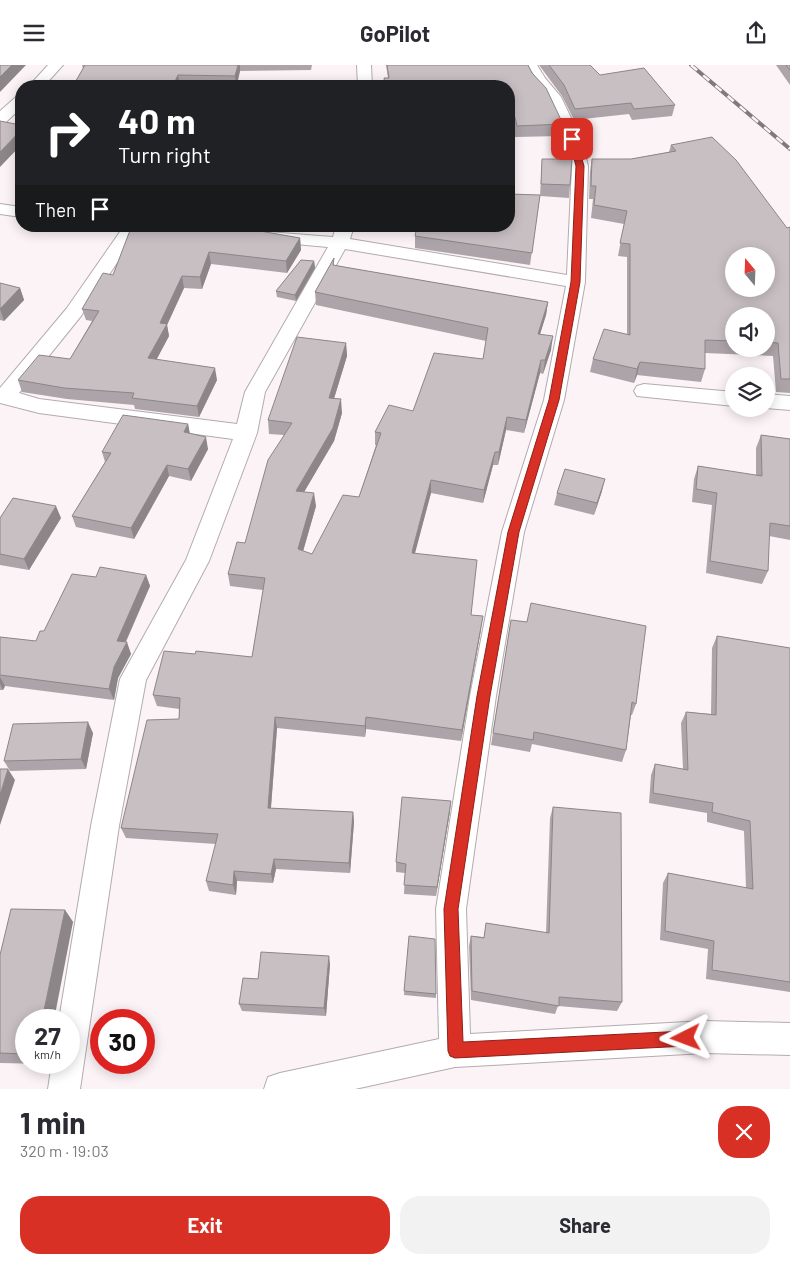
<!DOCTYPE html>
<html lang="en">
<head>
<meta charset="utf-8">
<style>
  body { margin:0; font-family:Barlow,sans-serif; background:#f2f2f3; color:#2b2b33; height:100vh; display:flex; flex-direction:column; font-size:19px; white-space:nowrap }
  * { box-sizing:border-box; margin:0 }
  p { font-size:16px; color:#7c7c81 }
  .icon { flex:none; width:28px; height:28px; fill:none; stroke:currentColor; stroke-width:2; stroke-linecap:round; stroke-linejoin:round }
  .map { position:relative; height:1024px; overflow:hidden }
  .details { display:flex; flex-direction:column; background:#fff; flex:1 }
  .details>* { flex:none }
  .banner { position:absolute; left:15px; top:15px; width:500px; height:152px; border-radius:20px; box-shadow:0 2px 12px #0003; background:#202124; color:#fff; overflow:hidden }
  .needle { width:32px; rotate:341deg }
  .tools { position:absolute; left:725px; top:182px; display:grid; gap:10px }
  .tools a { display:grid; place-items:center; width:50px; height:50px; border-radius:50%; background:#fff; box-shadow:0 2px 12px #0003; font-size:25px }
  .speed { position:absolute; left:15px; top:944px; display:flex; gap:10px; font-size:25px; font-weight:700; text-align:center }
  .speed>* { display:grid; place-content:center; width:65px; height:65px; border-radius:50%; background:#fff; box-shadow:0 2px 12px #0003; line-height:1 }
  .speed small { font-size:12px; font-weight:400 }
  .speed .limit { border:8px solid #d22; background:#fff; color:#111 }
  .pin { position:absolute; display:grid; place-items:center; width:42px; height:42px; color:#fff; margin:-21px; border-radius:10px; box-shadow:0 2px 8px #0006 }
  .me { position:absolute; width:55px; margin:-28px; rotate:267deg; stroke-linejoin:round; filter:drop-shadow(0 0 4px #0008) }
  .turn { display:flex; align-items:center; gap:18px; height:105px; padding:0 20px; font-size:22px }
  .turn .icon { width:65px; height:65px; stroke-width:2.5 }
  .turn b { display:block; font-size:35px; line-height:42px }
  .then { display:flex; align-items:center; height:48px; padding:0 20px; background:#0003; gap:10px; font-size:19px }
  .round { display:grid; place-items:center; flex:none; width:52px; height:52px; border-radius:20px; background:#f2f2f3 }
  .headline { display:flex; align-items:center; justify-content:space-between; height:85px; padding:0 20px }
  h1 { font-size:30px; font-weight:700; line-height:38px }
  .action { display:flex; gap:10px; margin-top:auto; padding:10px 20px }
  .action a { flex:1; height:58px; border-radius:20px; background:#d93025; color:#fff; font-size:20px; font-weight:700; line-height:58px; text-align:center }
  .action a+a { background:#f2f2f3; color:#2b2b33 }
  header { display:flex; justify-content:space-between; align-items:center; height:65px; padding:0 20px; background:#fff; font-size:22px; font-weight:700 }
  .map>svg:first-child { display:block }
</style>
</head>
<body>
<header><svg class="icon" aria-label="menu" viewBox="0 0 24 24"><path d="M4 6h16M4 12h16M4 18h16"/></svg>GoPilot<svg class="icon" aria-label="share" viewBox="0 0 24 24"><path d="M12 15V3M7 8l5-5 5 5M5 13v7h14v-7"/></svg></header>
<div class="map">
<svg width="790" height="1024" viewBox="0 0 790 1024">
  <rect width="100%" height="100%" fill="#fcf3f7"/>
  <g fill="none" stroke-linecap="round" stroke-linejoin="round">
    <g stroke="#b3abae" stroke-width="2">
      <g id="minor">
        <polygon points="48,0 63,0 44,21 29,21"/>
        <polygon points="357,0 371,0 372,21 358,21"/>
        <polygon points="523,0 537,0 545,13 561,32 581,74 588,101 585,217 564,335 524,467 496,631 466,844 470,969 705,956 790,958 790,990 705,988 455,1002 355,1024 264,1024 268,1012 280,1008 439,974 436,844 470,631 502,467 544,335 566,221 345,184 265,327 257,368 209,496 146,615 119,761 80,1024 48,1024 52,998 69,998 69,955 59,955 91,761 120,614 186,495 233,374 39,348 0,338 0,323 67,243 124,161 142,161 81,251 19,328 39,334 237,359 245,327 328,182 262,176 259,172 262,168 268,167 333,172 336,161 354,161 350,174 567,210 572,101 565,74 546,33 533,18"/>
        <polygon points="21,30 21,43 6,57 0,59 0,46 16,32"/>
        <polygon points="0,139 21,142 21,152 0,149"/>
        <polygon points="644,319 734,327 734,341 637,331 634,326 637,321"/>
        <polygon points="766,329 790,331 790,345 766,343"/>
      </g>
    </g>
    <use href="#minor" fill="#fff" fill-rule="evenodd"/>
    <g stroke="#807a7c" stroke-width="4">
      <polyline id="rail" points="691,0 790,84"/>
    </g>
    <use href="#rail" stroke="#fcf3f7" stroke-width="2.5" stroke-dasharray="8" stroke-linecap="butt"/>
  </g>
  <g fill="#aca4a8" fill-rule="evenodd">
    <polygon points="82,0 312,0 311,5 240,6 237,21 73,21 83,4"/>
    <polygon points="386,0 528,0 563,59 561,71 515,72 512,56 509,56 509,21 384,21 384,13 388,13"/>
    <polygon points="539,0 590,0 600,10 675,40 672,51 632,55 629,49 574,55 562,31"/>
    <polygon points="776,0 790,0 790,20"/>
    <path d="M671,80l116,83 3,-1v166l-14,-1 -3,-36 -68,-3v16l-4,13 -64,-7 -3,8 -44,-11 3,-13 34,-25v-77l-9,-1 6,-32 -33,-6 2,-19h-4l1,-28 2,-12h39l38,-7zM734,251h32v33h-32z"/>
    <polygon points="542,94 570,120 569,133 540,131"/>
    <polygon points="540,130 530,200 415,183 415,171"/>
    <polygon points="129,168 300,173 301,185 287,208 211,199 202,224 184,223 167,260 169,271 156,295 217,315 199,352 135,344 134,340 67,334 22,327 18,315 70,294 92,256 86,255 82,244 113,210"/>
    <polygon points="334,193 334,200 350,203 548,237 546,250 540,269 551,285 543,309 540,308 524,368 506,365 498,400 493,400 483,438 431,428 414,489 471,550 481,564 461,676 366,664 365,672 277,663 271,743 353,747 354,757 350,808 276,804 273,818 237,816 236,830 209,826 206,816 216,779 126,773 121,763 179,654 179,644 157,641 153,630 195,589 252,592 263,525 230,521 228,509 245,478 284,370 269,369 268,355 346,278 347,291 334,334 342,348 334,376 304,427 316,441 303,486 312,489 359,432 376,380 375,380 375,367 413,346 483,294 486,276 316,240 315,227"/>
    <polygon points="314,196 315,203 296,236 277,232 276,226"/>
    <polygon points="0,218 20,223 24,235 4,256 0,255"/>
    <polygon points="188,359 190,369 208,384 191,416 169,411 134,474 76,462 72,451 105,397 102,387"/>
    <polygon points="761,370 790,374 790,475 769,471 768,506 762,519 706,508 712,440 692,437 694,414 698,401 756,411 756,383"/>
    <polygon points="602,426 594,450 554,440 557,428"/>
    <polygon points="0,453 61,453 29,505 0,500"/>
    <polygon points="146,510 150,521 126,577 131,589 118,613 114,635 5,621 3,625 0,625 0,572 36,576 96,512"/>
    <polygon points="511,555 636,639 632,650 631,650 626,685 622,697 532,679 530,687 491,680"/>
    <polygon points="717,571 790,583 790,927 706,914 708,884 660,875 663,818 668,808 746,823 744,766 707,757 707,748 649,738 651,710 655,699 683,704 681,658 686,647 711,649 712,583"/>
    <polygon points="93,668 86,704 10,706 4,696"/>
    <polygon points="553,742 622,937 617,946 558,941 555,949 471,935 469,881 471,871 484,872 486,858 546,868 550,753"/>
    <polygon points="450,746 436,831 404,829 405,808 396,807 396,797"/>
    <polygon points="65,845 73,857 26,955 26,998 46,998 45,999 0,998 0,890"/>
    <polygon points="409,871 436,929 436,933 404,930"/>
    <polygon points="330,899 326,951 242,946 239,939 258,914"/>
  </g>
  <g fill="#8c8688">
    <polygon points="12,0 26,0 0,27 0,12"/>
    <polygon points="238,0 240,0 240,6 236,21 235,11"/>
    <polygon points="178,10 180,21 173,21"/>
    <polygon points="21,65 21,80 0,102 0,87"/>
    <polygon points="300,173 301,185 287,208 286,196"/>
    <polygon points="209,187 211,199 202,224 200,212"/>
    <polygon points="314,196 315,203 296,236 295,230"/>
    <polygon points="182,211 184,223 167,260 169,271 151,305 148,293 160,258"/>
    <polygon points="20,223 24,235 4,256 0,244"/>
    <polygon points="548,237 546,250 536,282 538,269"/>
    <polygon points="553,271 551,285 543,309 545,295"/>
    <polygon points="346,278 347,291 330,346 329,333"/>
    <polygon points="541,295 540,308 524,368 526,355"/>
    <polygon points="640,297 637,310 634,318 637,304"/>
    <polygon points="215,303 217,315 199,352 197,341"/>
    <polygon points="341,334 342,348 334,376 297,439 296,426"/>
    <polygon points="507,352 506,365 498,400 499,387"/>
    <polygon points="188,359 190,370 184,367"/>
    <polygon points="206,372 208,384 191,416 188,404"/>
    <polygon points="495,387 493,400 483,438 484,425"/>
    <polygon points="167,400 169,411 134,474 131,463"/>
    <polygon points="605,414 602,426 594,450 597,438"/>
    <polygon points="431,415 431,428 413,496 412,488 413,483"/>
    <polygon points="314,428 316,441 300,497 298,484"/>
    <polygon points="56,441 61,453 29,505 24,494"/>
    <polygon points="146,510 150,521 121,587 117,576"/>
    <polygon points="483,551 481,564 461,676 462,665"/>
    <polygon points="127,577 131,589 118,613 114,635 109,624 114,602"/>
    <polygon points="0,612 5,621 3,625 0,619"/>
    <polygon points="275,652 277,663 270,754 268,743"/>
    <polygon points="366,652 366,664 365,672 365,661"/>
    <polygon points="88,657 93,668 86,704 81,694"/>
    <polygon points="8,704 15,715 0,760 0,730"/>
    <polygon points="451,736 450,746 436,831 437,822"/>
    <polygon points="353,747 354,757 350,808 349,798"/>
    <polygon points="274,794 276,804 273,818 271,809"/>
    <polygon points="234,806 237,816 236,830 233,820"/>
    <polygon points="65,845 73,857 54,955 42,955"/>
    <polygon points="329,891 330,899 326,951 324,943"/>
  </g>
  <g fill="#c8bfc3" stroke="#8c8688" fill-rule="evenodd">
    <polygon points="0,0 12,0 0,12"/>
    <polygon points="85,0 238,0 235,11 178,10 173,21 73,21"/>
    <polygon points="387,0 528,0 532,8 546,23 563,59 517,61 513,45 509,45 509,21 385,21 384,13 389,13"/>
    <polygon points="549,0 590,0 600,10 644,3 675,40 634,44 631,38 575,44 564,20"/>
    <polygon points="786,0 790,0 790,5"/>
    <polygon points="0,56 21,60 21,65 0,87"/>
    <path d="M712,72l24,23 51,68 3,-1v152h-9l-3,-36 -12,-1v-26h-32v25l-29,-1v29l-65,-7 -3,7 -44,-10 11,-30 26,6v-91l-10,-1 7,-32 -33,-6 2,-19h-5l1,-27h39l45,-8 -5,-6zM734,191h32v33h-32z"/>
    <polygon points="542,94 572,94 570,120 541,119"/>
    <polygon points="509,129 540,130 532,188 415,171 417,161 509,161"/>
    <polygon points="134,161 212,161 260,166 300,173 286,196 209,187 200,212 182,211 160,258 167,259 148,293 215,303 197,341 132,333 134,328 64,323 18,315 39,290 70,294 99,246 82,244 103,208 113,210 129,168"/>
    <polygon points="334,193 333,200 350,203 548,237 538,269 553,271 545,295 541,295 526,355 507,352 499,387 495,387 484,425 431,415 413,483 412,488 477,495 471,550 483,551 462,665 366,652 365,661 275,652 268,743 353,747 349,798 274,794 271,809 234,806 233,820 206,816 218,769 121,763 147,655 179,654 180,633 153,630 164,586 195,589 196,586 252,592 265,513 228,509 237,477 245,478 268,395 292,358 268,355 297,272 346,278 329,333 341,334 333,363 296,426 314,428 298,484 312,489 343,430 359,432 381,368 375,367 389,340 413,346 434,288 483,294 488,263 315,227"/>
    <polygon points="301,195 314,196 295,230 276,226"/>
    <polygon points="0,218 20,223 0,244"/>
    <polygon points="123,350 188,359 184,367 206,372 188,404 167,400 131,463 72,451 111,388 102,387"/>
    <polygon points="761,370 790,374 790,461 770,458 768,506 710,496 717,428 696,424 698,401 762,411"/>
    <polygon points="565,404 605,414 597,438 557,428"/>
    <polygon points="13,433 56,441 24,494 0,489 0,453"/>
    <polygon points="100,502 146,510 117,576 127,577 114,602 109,624 0,610 0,572 36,576 40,566 44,566 72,509 96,512"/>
    <polygon points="531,538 646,561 636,639 632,637 626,685 534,667 533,675 493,668 511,555 527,557"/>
    <polygon points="717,571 790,583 790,917 712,905 714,876 665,866 668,808 753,824 750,756 712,747 713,738 653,728 655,699 688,705 686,647 716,650"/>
    <polygon points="88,657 81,694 4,696 13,659"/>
    <polygon points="0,704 8,704 0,730"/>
    <polygon points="402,732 451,736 437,822 404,820 406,799 396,797"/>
    <polygon points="553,742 621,748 622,937 559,932 559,941 472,926 471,871 484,873 486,858 549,868"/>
    <polygon points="11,844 65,845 42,955 26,955 26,989 0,988 0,890"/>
    <polygon points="409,871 435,874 436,929 404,926"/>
    <polygon points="261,887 329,891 324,943 239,939 243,913 258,914"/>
  </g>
  <polygon fill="#d93025" stroke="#8d1f18" points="572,72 576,74 584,101 580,217 559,335 519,467 490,631 458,844 463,977 686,966 691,968 694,973 691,979 686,981 455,993 450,991 448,986 444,844 477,631 508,467 549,335 571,217 576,101 569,74"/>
</svg>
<div class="tools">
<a><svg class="needle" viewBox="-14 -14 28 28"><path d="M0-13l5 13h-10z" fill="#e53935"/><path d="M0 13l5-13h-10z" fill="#7c7c81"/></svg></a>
<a><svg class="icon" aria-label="sound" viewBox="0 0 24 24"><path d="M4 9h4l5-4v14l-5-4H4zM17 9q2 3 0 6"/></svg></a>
<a><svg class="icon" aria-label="layers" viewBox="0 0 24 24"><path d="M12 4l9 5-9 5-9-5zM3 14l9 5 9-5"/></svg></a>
</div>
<div class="speed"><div>27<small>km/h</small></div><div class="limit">30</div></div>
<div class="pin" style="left:572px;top:74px;background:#d93025"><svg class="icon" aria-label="arrive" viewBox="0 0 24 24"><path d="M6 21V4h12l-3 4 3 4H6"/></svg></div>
<svg class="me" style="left:686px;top:973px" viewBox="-20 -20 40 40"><path d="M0-17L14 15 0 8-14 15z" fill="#d93025" stroke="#fff" stroke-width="4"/></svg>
<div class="banner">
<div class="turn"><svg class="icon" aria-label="right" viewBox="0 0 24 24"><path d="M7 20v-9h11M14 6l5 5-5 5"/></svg><div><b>40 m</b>Turn right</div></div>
<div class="then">Then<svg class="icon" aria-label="arrive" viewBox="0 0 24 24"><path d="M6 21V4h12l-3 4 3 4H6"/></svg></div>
</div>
</div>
<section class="details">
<div class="headline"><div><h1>1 min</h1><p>320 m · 19:03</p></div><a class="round" style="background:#d93025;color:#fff"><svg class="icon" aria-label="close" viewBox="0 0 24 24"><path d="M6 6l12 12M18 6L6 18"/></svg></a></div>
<div class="action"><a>Exit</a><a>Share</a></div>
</section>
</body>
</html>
